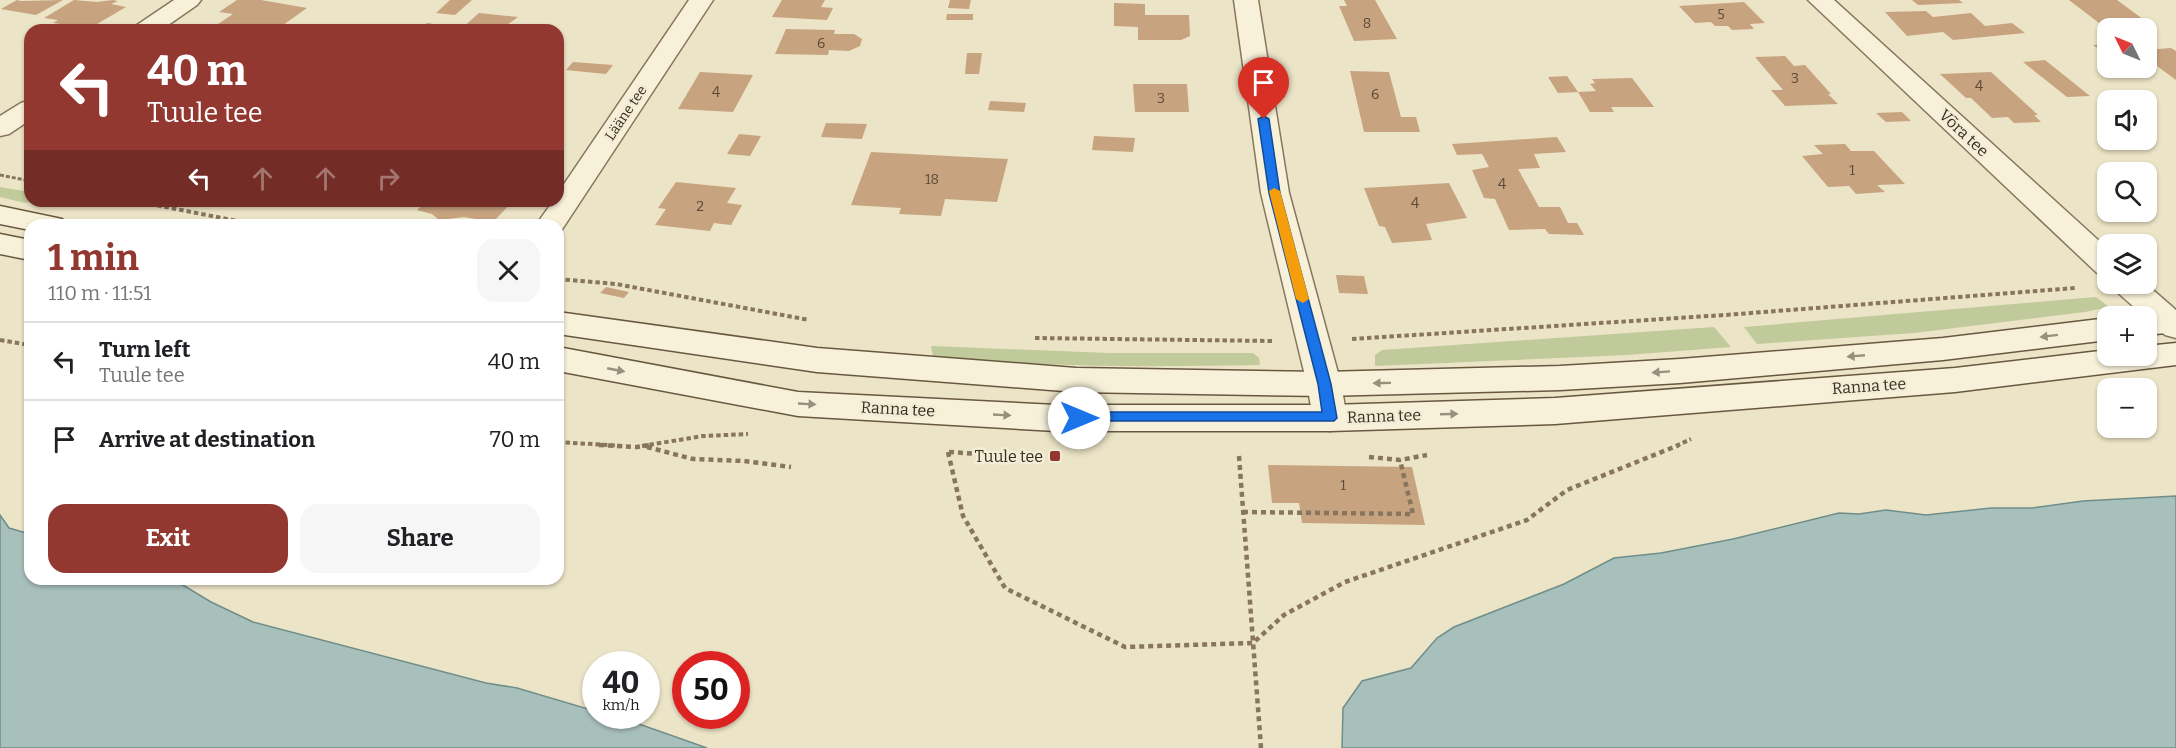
<!DOCTYPE html>
<html lang="en">
<head>
<meta charset="utf-8">
<style>
  body { margin:0; font-family:Bitter,serif; background:#f6f6f6; color:#202124; height:100vh; display:flex; flex-direction:column; font-size:22px; white-space:nowrap }
  * { box-sizing:border-box; margin:0 }
  p { font-size:20px; color:#757577 }
  .icon { flex:none; width:33px; height:33px; fill:none; stroke:currentColor; stroke-width:2; stroke-linecap:round; stroke-linejoin:round }
  .map { position:relative; flex:1; overflow:hidden }
  .drawer { position:absolute; left:24px; top:219px; width:540px; height:366px; display:flex; flex-direction:column; background:#fff; border-radius:18px; box-shadow:0 2px 4px #0004 }
  .drawer>* { flex:none }
  .top-card { position:absolute; left:24px; top:24px; width:540px; height:183px; border-radius:18px; box-shadow:0 2px 4px #0004; background:#923831; color:#fff; overflow:hidden }
  .needle { width:39px; rotate:313deg }
  .controls { position:absolute; left:2097px; top:18px; display:grid; gap:12px }
  .controls a { display:grid; place-items:center; width:60px; height:60px; border-radius:12px; background:#fff; box-shadow:0 2px 4px #0004; font-size:30px }
  .speed { position:absolute; left:582px; top:651px; display:flex; gap:12px; font-size:30px; font-weight:700; text-align:center }
  .speed>* { display:grid; place-content:center; width:78px; height:78px; border-radius:50%; background:#fff; box-shadow:0 2px 4px #0004; line-height:1 }
  .speed small { font-size:15px; font-weight:400 }
  .speed .limit { border:9px solid #d22; background:#fff; color:#111 }
  .pin { position:absolute; display:grid; place-items:center; width:51px; height:51px; color:#fff; margin:-62px -26px; border-radius:50% 50% 50% 0; rotate:-45deg; box-shadow:0 0 6px #0007 }
  .pin .icon { rotate:45deg }
  .me { position:absolute; width:66px; margin:-33px; rotate:90deg; stroke-linejoin:round; filter:drop-shadow(0 0 4px #0008) }
  .turn { display:flex; align-items:center; gap:21px; height:126px; padding:0 24px; font-size:27px }
  .turn .icon { width:78px; height:78px; stroke-width:2.5 }
  .turn b { display:block; font-size:42px; line-height:51px }
  .lanes { display:flex; align-items:center; height:57px; padding:0 24px; background:#0003; justify-content:center; gap:30px; direction:ltr }
  .lanes .off { opacity:.35 }
  .round { display:grid; place-items:center; flex:none; width:63px; height:63px; border-radius:18px; background:#f6f6f6 }
  .headline { display:flex; align-items:center; justify-content:space-between; height:102px; padding:0 24px }
  h1 { font-size:36px; font-weight:700; line-height:45px; color:#923831 }
  .action { display:flex; gap:12px; margin-top:auto; padding:12px 24px }
  .action a { flex:1; height:69px; border-radius:18px; background:#923831; color:#fff; font-size:24px; font-weight:700; line-height:69px; text-align:center }
  .action a+a { background:#f6f6f6; color:#202124 }
  ul { padding:0; list-style:none }
  li { display:flex; align-items:center; gap:18px; height:78px; padding:0 24px; border-top:2px solid #e0e0e0 }
  li div { flex:1 }
  li b { display:block; font-size:22px }
  li em { font-style:normal }
  .map>svg:first-child { display:block }
</style>
</head>
<body>
<div class="map">
<svg width="2176" height="748" viewBox="0 0 2176 748">
  <rect width="100%" height="100%" fill="#ece4c7"/>
  <g fill="#c1ca9b">
    <polygon points="0,187 30,192 30,201 33,201 25,203 0,197"/>
    <polygon points="2096,297 2109,307 2085,312 1914,333 1757,344 1744,327"/>
    <polygon points="1714,327 1731,347 1627,355 1375,366 1375,355 1382,350"/>
    <path d="M931,346l178,7h144l6,5 1,7c-110,2 -217,3 -327,-9z"/>
  </g>
  <g fill="#a8c0bb" stroke="#6f8e89" stroke-width="1.5">
    <polygon points="2176,496 2176,748 1342,748 1343,708 1362,681 1411,668 1437,638 1454,627 1564,584 1614,558 1661,553 1733,539 1839,513 1859,514 1886,510 1926,515 1991,508 2032,508 2083,501"/>
    <polygon points="0,515 9,528 30,534 30,579 173,579 211,602 253,622 486,683 517,688 595,711 596,716 622,718 707,748 0,748"/>
  </g>
  <g fill="#c8a37f">
    <polygon points="17,0 21,1 63,0 36,15 1,9"/>
    <polygon points="74,0 97,2 113,0 118,1 111,4 126,7 87,30 64,28 68,25 53,23 58,20 44,18"/>
    <polygon points="237,0 261,0 307,8 276,30 209,30 233,14 219,12"/>
    <polygon points="450,0 472,0 455,15 436,13"/>
    <polygon points="782,0 825,0 821,7 833,8 827,20 772,17"/>
    <polygon points="950,0 971,0 969,9 948,8"/>
    <polygon points="1344,0 1375,0 1397,39 1354,41 1339,6 1347,6"/>
    <polygon points="1912,0 1959,0 1963,3 1918,5"/>
    <polygon points="2069,0 2117,0 2155,28 2115,28 2107,22 2099,23"/>
    <polygon points="1744,2 1765,23 1750,24 1754,29 1732,30 1728,26 1715,26 1711,22 1695,23 1679,6"/>
    <polygon points="1114,3 1145,4 1145,15 1189,15 1190,36 1181,40 1138,40 1138,27 1114,26"/>
    <polygon points="1926,11 1933,17 1971,13 1985,26 2012,23 2025,33 1953,40 1943,32 1907,36 1885,12"/>
    <polygon points="479,13 518,17 500,30 460,30"/>
    <polygon points="947,14 973,14 973,20 946,20"/>
    <polygon points="427,23 441,25 435,30 419,30"/>
    <polygon points="786,29 835,30 834,34 854,34 862,39 860,46 849,51 829,50 828,55 775,54"/>
    <polygon points="2108,44 2108,54 2105,54 2093,45"/>
    <polygon points="2171,48 2176,51 2176,80 2146,58 2146,50"/>
    <polygon points="967,53 982,53 979,74 965,74"/>
    <polygon points="1785,56 1794,66 1805,65 1831,94 1828,94 1838,104 1785,106 1771,90 1783,90 1755,57"/>
    <polygon points="2045,60 2090,96 2067,97 2023,62"/>
    <polygon points="573,62 613,65 606,74 566,70"/>
    <polygon points="1350,71 1389,72 1401,117 1416,117 1420,132 1364,132"/>
    <polygon points="700,72 753,75 733,112 678,109"/>
    <polygon points="1991,72 2038,115 2034,115 2041,122 2014,123 2008,117 1992,118 1971,98 1966,98 1940,74"/>
    <polygon points="1567,76 1578,92 1558,93 1548,77"/>
    <polygon points="1632,78 1654,107 1611,107 1614,112 1590,112 1578,92 1596,91 1590,84 1595,83 1592,79"/>
    <polygon points="1133,84 1187,84 1189,112 1135,112"/>
    <polygon points="990,101 1026,103 1024,112 988,110"/>
    <polygon points="1902,112 1911,121 1886,122 1876,113"/>
    <polygon points="826,123 867,124 862,139 821,137"/>
    <polygon points="739,134 761,136 750,156 727,154"/>
    <polygon points="1094,136 1135,138 1133,152 1092,150"/>
    <polygon points="1557,137 1566,152 1534,154 1540,168 1518,169 1539,207 1560,207 1568,223 1577,223 1584,235 1549,234 1545,229 1509,230 1495,199 1484,198 1472,170 1489,167 1482,154 1457,155 1452,144"/>
    <polygon points="1845,144 1851,151 1874,151 1905,184 1877,185 1885,192 1856,194 1849,186 1828,187 1802,156 1823,154 1814,145"/>
    <polygon points="871,152 1008,159 997,202 945,199 941,216 899,214 901,208 851,205"/>
    <polygon points="676,182 736,188 727,203 742,205 731,225 714,223 710,231 655,225 666,209 658,208"/>
    <polygon points="1449,183 1467,218 1426,224 1432,240 1392,243 1385,227 1379,226 1364,188"/>
    <polygon points="427,201 513,201 493,222 464,217 439,220 432,214 417,210"/>
    <polygon points="1336,275 1364,276 1368,294 1339,293"/>
    <polygon points="606,287 629,292 624,298 600,293"/>
    <polygon points="1268,465 1412,467 1425,525 1302,523 1299,503 1272,503"/>
  </g>
  <g fill="none" stroke-linecap="round" stroke-linejoin="round">
    <g stroke="#87765d" stroke-width="3">
      <g id="street">
        <polygon points="174,0 201,0 197,5 161,30 133,30 137,25"/>
        <polygon points="689,0 713,0 561,231 558,232 558,225 536,225 553,201 558,201 558,193"/>
        <polygon points="1234,0 1258,0 1289,193 1341,384 1347,418 1342,427 1330,431 1318,427 1313,418 1307,384 1261,193"/>
        <polygon points="1808,0 1834,0 2108,249 2108,276 2097,273"/>
        <polygon points="30,100 30,120 9,134 0,136 0,116 21,103"/>
        <polygon points="2112,284 2146,284 2176,310 2176,338 2165,335 2116,291"/>
      </g>
    </g>
    <g stroke="#685840" stroke-width="3">
      <g id="secondary">
        <polygon points="0,206 62,219 67,225 30,225 30,230 0,224"/>
        <polygon points="0,234 30,240 30,260 0,254"/>
        <polygon points="2176,310 2176,332 2146,335 2146,316 2135,316"/>
        <polygon points="558,312 817,348 1076,368 1324,372 1560,366 1680,359 1943,338 2108,318 2108,340 1943,360 1680,383 1560,390 1324,396 1076,392 817,372 558,334"/>
        <polygon points="2176,343 2176,365 1955,392 1555,424 1330,431 1056,431 798,416 558,371 558,347 798,392 1056,405 1330,405 1555,398 1955,368 2108,350 2108,356 2146,356 2146,346"/>
      </g>
    </g>
    <polyline stroke="#87765d" stroke-width="3" stroke-dasharray="4 2" stroke-linecap="butt" points="0,175 30,181"/>
    <g stroke="#87765d" stroke-width="4" stroke-dasharray="4.5 3" stroke-linecap="butt">
      <polyline points="135,201 258,225"/>
      <polyline points="558,279 616,284 809,320"/>
      <polyline points="1035,338 1273,341"/>
      <polyline points="1352,339 1725,315 2075,288"/>
      <polyline points="0,340 30,345"/>
      <polyline points="558,442 623,446"/>
      <polyline points="642,446 703,436 748,434"/>
      <polyline points="1676,446 1691,439"/>
    </g>
    <g stroke="#87765d" stroke-width="4.5" stroke-dasharray="5 4" stroke-linecap="butt">
      <polyline points="599,445 637,447 651,445"/>
      <polyline points="647,447 693,459 744,461 791,467"/>
      <polyline points="948,452 963,516 1005,588 1125,647 1253,643 1284,615 1345,582 1527,520 1567,490 1679,445"/>
      <polyline points="949,452 1011,456"/>
      <polyline points="1239,456 1261,748"/>
      <polyline points="1369,457 1400,460 1427,455"/>
      <polyline points="1243,512 1413,514 1400,460"/>
    </g>
    <use href="#street" fill="#f7f1da" fill-rule="evenodd"/>
    <use href="#secondary" fill="#f7f1da" fill-rule="evenodd"/>
  </g>
  <defs><path id="oneway-solid" d="M-6-.8H1V-3.2L6.5 0L1 3.2V.8H-6Z" transform="scale(1.5)"/></defs>
  <g fill="#988f7d">
    <use href="#oneway-solid" transform="translate(2049 336) rotate(173)"/>
    <use href="#oneway-solid" transform="translate(1856 356) rotate(175)"/>
    <use href="#oneway-solid" transform="translate(616 370) rotate(11)"/>
    <use href="#oneway-solid" transform="translate(1661 372) rotate(176)"/>
    <use href="#oneway-solid" transform="translate(1382 383) rotate(179)"/>
    <use href="#oneway-solid" transform="translate(807 404) rotate(3)"/>
    <use href="#oneway-solid" transform="translate(1449 414) rotate(-2)"/>
    <use href="#oneway-solid" transform="translate(1002 415) rotate(3)"/>
  </g>
  <polygon fill="#1a73e8" stroke="#114b97" stroke-width="1.5" points="1264,116 1269,119 1280,193 1331,384 1337,418 1334,421 1074,421 1072,418 1074,414 1079,412 1322,412 1318,384 1269,193 1258,119"/>
  <polygon fill="#f59e0b" points="1274,188 1280,191 1309,299 1303,303 1296,299 1269,191"/>
  <rect fill="#923831" stroke="#f4edd6" stroke-width="2" x="1049" y="450" width="12" height="12" rx="3"/>
  <g text-anchor="middle" dominant-baseline="central" stroke-width="5" stroke-linejoin="round" paint-order="stroke">
    <g font-size="14" fill="#5c4a38">
      <text x="1721" y="14">5</text>
      <text x="1367" y="23">8</text>
      <text x="821" y="43">6</text>
      <text x="1795" y="78">3</text>
      <text x="1979" y="86">4</text>
      <text x="716" y="92">4</text>
      <text x="1375" y="94">6</text>
      <text x="1161" y="98">3</text>
      <text x="1852" y="170">1</text>
      <text x="932" y="179">18</text>
      <text x="1502" y="184">4</text>
      <text x="1415" y="203">4</text>
      <text x="700" y="206">2</text>
      <text x="1343" y="485">1</text>
    </g>
    <g font-size="14" fill="#382d20" stroke="#f4edd6">
      <text transform="translate(626 113) rotate(-56)">Lääne tee</text>
    </g>
    <g font-size="16" fill="#382d20" stroke="#f4edd6">
      <text transform="translate(1964 133) rotate(43)">Võra tee</text>
      <text transform="translate(1869 386) rotate(-4)">Ranna tee</text>
      <text transform="translate(898 409) rotate(3)">Ranna tee</text>
      <text transform="translate(1384 416) rotate(-2)">Ranna tee</text>
    </g>
    <g font-size="16" fill="#382d20" stroke="#f4edd6" text-anchor="end">
      <text x="1043" y="456">Tuule tee</text>
    </g>
  </g>
</svg>
<div class="controls">
<a><svg class="needle" viewBox="-14 -14 28 28"><path d="M0-13l5 13h-10z" fill="#e53935"/><path d="M0 13l5-13h-10z" fill="#757577"/></svg></a>
<a><svg class="icon" aria-label="sound" viewBox="0 0 24 24"><path d="M4 9h4l5-4v14l-5-4H4zM17 9q2 3 0 6"/></svg></a>
<a><svg class="icon" aria-label="search" viewBox="0 0 24 24"><circle cx="10" cy="10" r="6"/><path d="M15 15l6 6"/></svg></a>
<a><svg class="icon" aria-label="layers" viewBox="0 0 24 24"><path d="M12 4l9 5-9 5-9-5zM3 14l9 5 9-5"/></svg></a>
<a>+</a>
<a>−</a>
</div>
<div class="speed"><div>40<small>km/h</small></div><div class="limit">50</div></div>
<div class="pin" style="left:1264px;top:119px;background:#d93025"><svg class="icon" aria-label="arrive" viewBox="0 0 24 24"><path d="M6 21V4h12l-3 4 3 4H6"/></svg></div>
<svg class="me" style="left:1079px;top:418px" viewBox="-20 -20 40 40"><circle r="19" fill="#fff"/><path d="M0-13L10 11 0 6-10 11z" fill="#1a73e8"/></svg>
<div class="top-card">
<div class="turn"><svg class="icon" aria-label="left" viewBox="0 0 24 24"><path d="M17 20v-9H6M10 6l-5 5 5 5"/></svg><div><b>40 m</b>Tuule tee</div></div>
<div class="lanes"><svg class="icon" aria-label="left" viewBox="0 0 24 24"><path d="M17 20v-9H6M10 6l-5 5 5 5"/></svg><svg class="icon off" aria-label="ahead" viewBox="0 0 24 24"><path d="M12 20V5M6 11l6-6 6 6"/></svg><svg class="icon off" aria-label="ahead" viewBox="0 0 24 24"><path d="M12 20V5M6 11l6-6 6 6"/></svg><svg class="icon off" aria-label="right" viewBox="0 0 24 24"><path d="M7 20v-9h11M14 6l5 5-5 5"/></svg></div>
</div>
<section class="drawer">
<div class="headline"><div><h1>1 min</h1><p>110 m · 11:51</p></div><a class="round"><svg class="icon" aria-label="close" viewBox="0 0 24 24"><path d="M6 6l12 12M18 6L6 18"/></svg></a></div>
<ul>
<li><svg class="icon" aria-label="left" viewBox="0 0 24 24"><path d="M17 20v-9H6M10 6l-5 5 5 5"/></svg><div><b>Turn left</b><p>Tuule tee</p></div><em>40 m</em></li>
<li><svg class="icon" aria-label="arrive" viewBox="0 0 24 24"><path d="M6 21V4h12l-3 4 3 4H6"/></svg><div><b>Arrive at destination</b></div><em>70 m</em></li>
</ul>
<div class="action"><a>Exit</a><a>Share</a></div>
</section>
</div>
</body>
</html>
